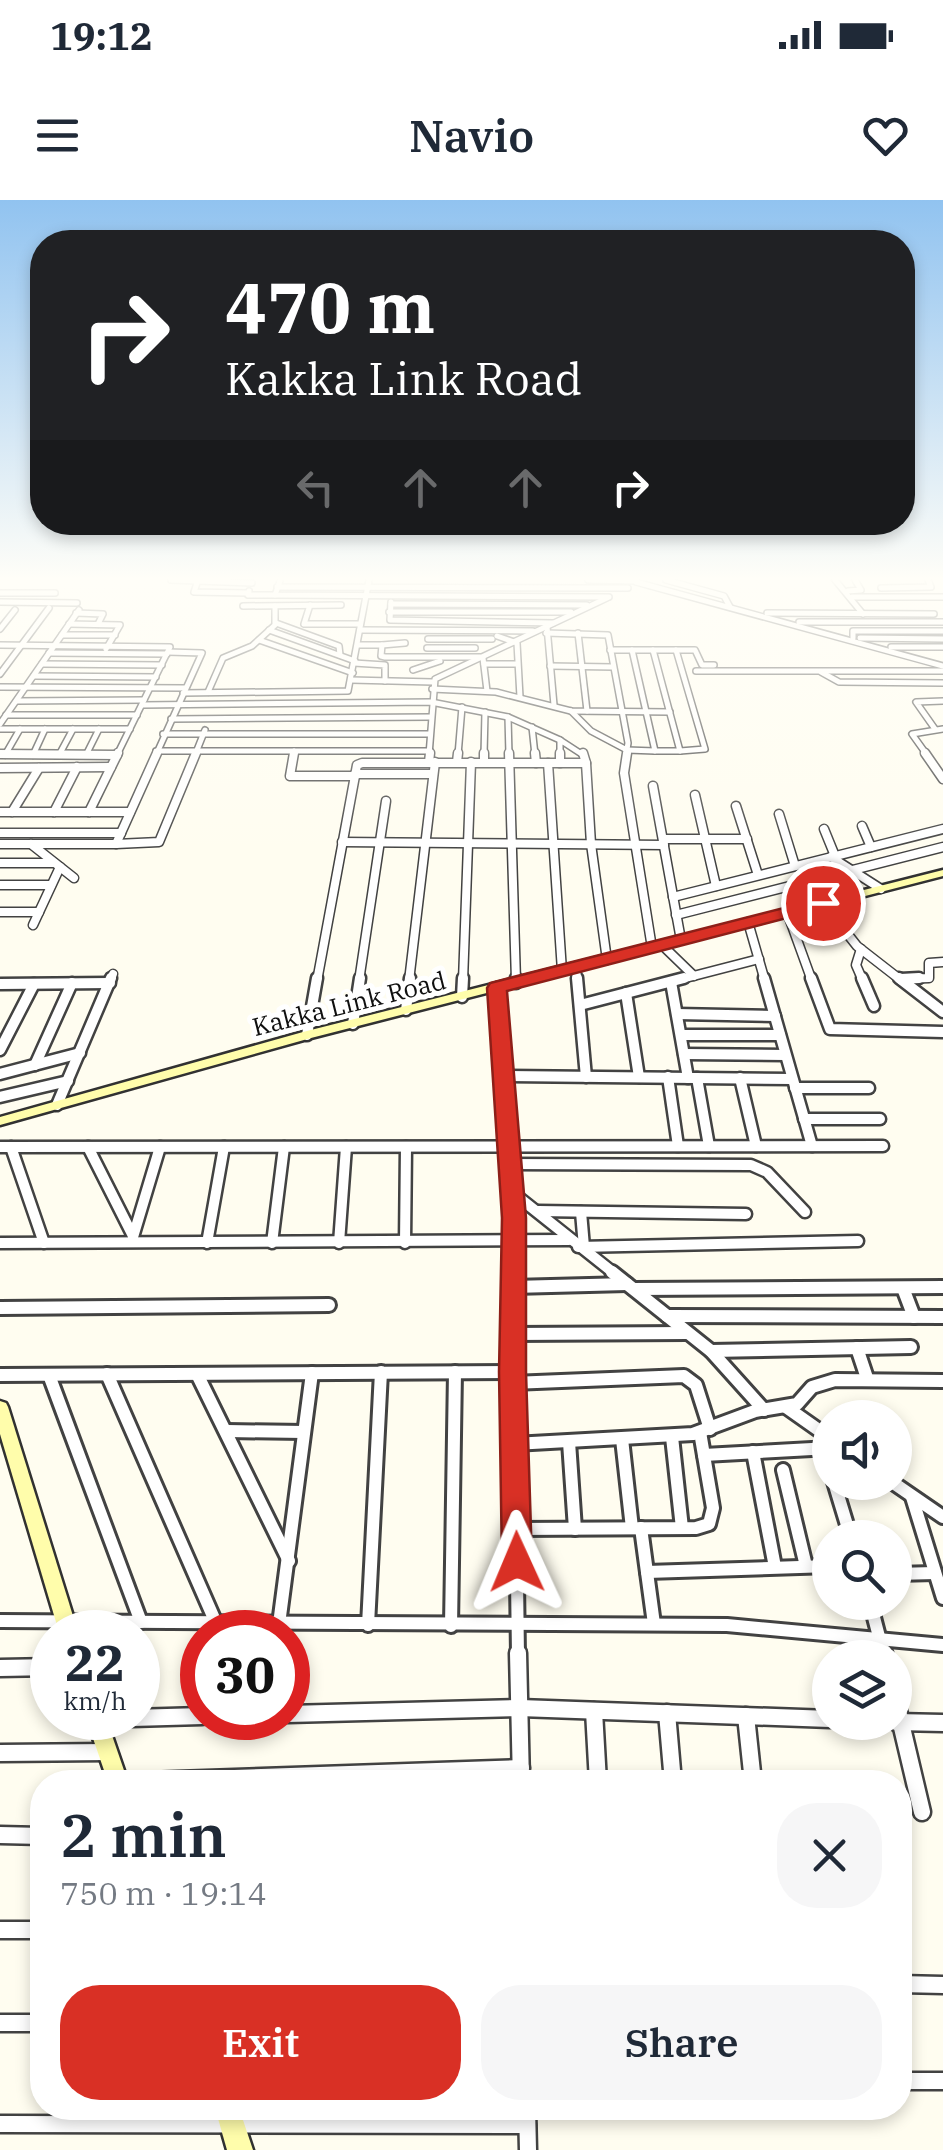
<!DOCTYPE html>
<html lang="en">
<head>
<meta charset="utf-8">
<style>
  body { margin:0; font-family:"IBM Plex Serif",serif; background:#f6f6f7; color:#1f2937; height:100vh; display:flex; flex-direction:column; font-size:38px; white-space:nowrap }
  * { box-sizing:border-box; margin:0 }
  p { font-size:32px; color:#747a83 }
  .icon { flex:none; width:55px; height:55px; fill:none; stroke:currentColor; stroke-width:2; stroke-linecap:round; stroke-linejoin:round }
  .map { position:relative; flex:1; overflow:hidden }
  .details { position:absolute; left:30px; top:1570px; width:882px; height:350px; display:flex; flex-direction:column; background:#fff; border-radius:40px; box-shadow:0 5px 15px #0003 }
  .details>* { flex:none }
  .guide { position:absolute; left:30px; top:30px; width:885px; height:305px; border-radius:40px; box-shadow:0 5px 15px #0003; background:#202124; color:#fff; overflow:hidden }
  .tools { position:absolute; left:812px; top:1200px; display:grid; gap:20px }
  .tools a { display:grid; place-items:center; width:100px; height:100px; border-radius:50%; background:#fff; box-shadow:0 5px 15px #0003; font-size:50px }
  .speed { position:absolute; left:30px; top:1410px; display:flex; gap:20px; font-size:50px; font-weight:700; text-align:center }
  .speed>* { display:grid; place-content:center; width:130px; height:130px; border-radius:50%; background:#fff; box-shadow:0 5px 15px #0003; line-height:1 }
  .speed small { font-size:25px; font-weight:400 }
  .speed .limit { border:15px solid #d22; background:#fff; color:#111 }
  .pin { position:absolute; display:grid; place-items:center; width:85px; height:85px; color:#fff; margin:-42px; border:5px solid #fff; border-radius:50%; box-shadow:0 2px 10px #0007 }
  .me { position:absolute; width:110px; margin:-55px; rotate:359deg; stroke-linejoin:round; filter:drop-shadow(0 0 8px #0008) }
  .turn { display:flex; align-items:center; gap:35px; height:210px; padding:0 30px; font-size:45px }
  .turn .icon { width:130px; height:130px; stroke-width:2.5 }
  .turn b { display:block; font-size:70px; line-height:85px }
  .lanes { display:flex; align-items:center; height:95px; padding:0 30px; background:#0003; justify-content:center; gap:50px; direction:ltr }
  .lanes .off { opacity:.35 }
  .round { display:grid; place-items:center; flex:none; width:105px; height:105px; border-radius:40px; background:#f6f6f7 }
  .summary { display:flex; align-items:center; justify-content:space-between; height:170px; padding:0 30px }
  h1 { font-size:60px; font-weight:600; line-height:75px }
  .action { display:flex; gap:20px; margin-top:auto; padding:20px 30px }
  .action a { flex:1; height:115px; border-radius:40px; background:#d93025; color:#fff; font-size:40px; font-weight:600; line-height:115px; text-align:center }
  .action a+a { background:#f6f6f7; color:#1f2937 }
  .status { display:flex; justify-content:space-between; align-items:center; height:70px; padding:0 50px; background:#fff; direction:ltr }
  .status svg { height:28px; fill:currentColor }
  header { display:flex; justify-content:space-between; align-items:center; height:130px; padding:0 30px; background:#fff; font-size:45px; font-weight:600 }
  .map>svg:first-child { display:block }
</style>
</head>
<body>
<div class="status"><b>19:12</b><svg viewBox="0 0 49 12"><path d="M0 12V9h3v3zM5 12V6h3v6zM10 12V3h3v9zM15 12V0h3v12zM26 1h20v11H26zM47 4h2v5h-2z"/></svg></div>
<header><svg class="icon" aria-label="menu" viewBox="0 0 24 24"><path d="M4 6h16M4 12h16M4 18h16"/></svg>Navio<svg class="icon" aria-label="heart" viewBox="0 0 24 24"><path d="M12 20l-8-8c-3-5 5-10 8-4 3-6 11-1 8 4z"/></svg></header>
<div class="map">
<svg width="943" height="1950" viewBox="0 0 943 1950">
  <rect width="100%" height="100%" fill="#fffdf0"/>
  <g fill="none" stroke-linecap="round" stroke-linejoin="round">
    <g stroke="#424242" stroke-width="8">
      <g id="street-far4">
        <polyline points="171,380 252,383"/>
        <polyline points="588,380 636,381"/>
        <polyline points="666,380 724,396 730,407"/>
        <polyline points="835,380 863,414"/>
        <polyline points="280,381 275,395 609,397"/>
        <polyline points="636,382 943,466"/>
        <polyline points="197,383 194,392 248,393"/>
        <polyline points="277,387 628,388"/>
        <polyline points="881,388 931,387 928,380"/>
        <polyline points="249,391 248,395 275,395"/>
        <polyline points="848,391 861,390 855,380"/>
        <polyline points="0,393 55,393"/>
        <polyline points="852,397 943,397"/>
        <polyline points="0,402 77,403"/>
        <polyline points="391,402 390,420 553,423"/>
        <polyline points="391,404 587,405"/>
        <polyline points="310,405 304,424 360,424"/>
        <polyline points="243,406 341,405"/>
        <polyline points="389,412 571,412"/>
        <polyline points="76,413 103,414 98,424"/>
        <polyline points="767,413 934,414"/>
        <polyline points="799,422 943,422"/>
        <polyline points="276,423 339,446 340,455"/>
        <polyline points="69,424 120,425 106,449"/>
        <polyline points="547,427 554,505"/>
        <polyline points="0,429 15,410"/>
        <polyline points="269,430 355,461"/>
        <polyline points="360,430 533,431"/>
        <polyline points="546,433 608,435 628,543 626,555"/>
        <polyline points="578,433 587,511"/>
        <polyline points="62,435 115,435"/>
        <polyline points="497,436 517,443 520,497"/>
        <polyline points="853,438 853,431 943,431"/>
        <polyline points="860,438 943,439"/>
        <polyline points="428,439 492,439"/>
        <polyline points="259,440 353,473"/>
        <polyline points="0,445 170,447 117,555"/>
        <polyline points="358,445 382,445 381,456 385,457 480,457"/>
        <polyline points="382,445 405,443"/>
        <polyline points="891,447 943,447"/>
        <polyline points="427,448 475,448"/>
        <polyline points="610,450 695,450 702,465 714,465"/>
        <polyline points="653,450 680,551 655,551"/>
        <polyline points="676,450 705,549 680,551"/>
        <polyline points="49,453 167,454"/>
        <polyline points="483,458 487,491"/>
        <polyline points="354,463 385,465 385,481"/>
        <polyline points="42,464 162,465"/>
        <polyline points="484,464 517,464"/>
        <polyline points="550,466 613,467"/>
        <polyline points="413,470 440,461"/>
        <polyline points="696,471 943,471"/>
        <polyline points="821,472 839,482 943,483"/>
        <polyline points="0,474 49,408"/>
        <polyline points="34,476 156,477"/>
        <polyline points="351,480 433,482"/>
        <polyline points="0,487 185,488"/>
        <polyline points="432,489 496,492 571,511 670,512"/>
        <polyline points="208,492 223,458 252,446 275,425 275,406"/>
        <polyline points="183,493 348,491 369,380"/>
        <polyline points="17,501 144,500"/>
        <polyline points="142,505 431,502 508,517 560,540"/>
        <polyline points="571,511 591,531 625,549"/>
        <polyline points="6,515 137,515"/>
        <polyline points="508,517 509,555"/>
        <polyline points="171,519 431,517"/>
        <polyline points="0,524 79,410"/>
        <polyline points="532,527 535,555"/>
        <polyline points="0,529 130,529"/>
        <polyline points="935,529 916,502 943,501"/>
        <polyline points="163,534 430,534"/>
        <polyline points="627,550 655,551 632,450"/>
        <polyline points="156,551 430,551"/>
        <polyline points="0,554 117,555"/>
        <polyline points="5,555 20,529"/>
        <polyline points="33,555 45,529"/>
        <polyline points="59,555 73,529"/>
        <polyline points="86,555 99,529"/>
        <polyline points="156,555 202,453 168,452"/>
        <polyline points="195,555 205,530"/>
        <polyline points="293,555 294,551"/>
        <polyline points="429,555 435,479 607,398"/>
        <polyline points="458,555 462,507"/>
        <polyline points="484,555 485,512"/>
        <polyline points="560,555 560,540 583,555"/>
        <polyline points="927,555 912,534 943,529"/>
      </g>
    </g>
    <g stroke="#424242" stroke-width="11">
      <g id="street-far3">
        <polyline points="294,553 290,576 355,576"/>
        <polyline points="509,553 516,781"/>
        <polyline points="535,553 536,563"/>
        <polyline points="560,553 560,563"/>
        <polyline points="583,553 586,563"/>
        <polyline points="627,553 624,573 652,748"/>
        <polyline points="925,553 943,579"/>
        <polyline points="0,554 117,555"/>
        <polyline points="429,562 430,553"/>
        <polyline points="457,562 458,553"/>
        <polyline points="484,562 484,553"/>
        <polyline points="548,563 562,771"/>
        <polyline points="0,568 111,567"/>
        <polyline points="355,574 433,574"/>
        <polyline points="653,586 681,740"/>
        <polyline points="695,595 716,686"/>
        <polyline points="736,606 758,675"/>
        <polyline points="0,612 130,612"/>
        <polyline points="12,612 39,568"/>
        <polyline points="54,612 77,567"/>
        <polyline points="89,612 118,553"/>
        <polyline points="779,614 795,666"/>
        <polyline points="862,626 871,647"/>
        <polyline points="824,629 835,656"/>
        <polyline points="0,633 121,633"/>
        <polyline points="663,639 747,639"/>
        <polyline points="342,642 664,645"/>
        <polyline points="0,644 116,644 157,553"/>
        <polyline points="31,644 74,678"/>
        <polyline points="116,644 159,642 196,553"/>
        <polyline points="831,657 881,689"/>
        <polyline points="0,663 54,663"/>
        <polyline points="0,685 51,685"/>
        <polyline points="673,697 943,629"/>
        <polyline points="823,703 857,746 902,781"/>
        <polyline points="0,712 39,712"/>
        <polyline points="787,712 812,781"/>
        <polyline points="676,715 943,647"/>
        <polyline points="748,722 765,781"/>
        <polyline points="33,725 60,667"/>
        <polyline points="662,745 694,776"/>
        <polyline points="861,749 856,765 863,781"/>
        <polyline points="576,767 577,781"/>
        <polyline points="901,779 929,778 929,763 943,762"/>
        <polyline points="110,781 113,774"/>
        <polyline points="317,781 357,565 362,563 586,563 591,644 607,760"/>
        <polyline points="359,781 386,601"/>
        <polyline points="409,781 435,562"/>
        <polyline points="463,781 471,562"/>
        <polyline points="674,781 759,759"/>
      </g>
    </g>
    <g stroke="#424242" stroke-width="15">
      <g id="street-far2">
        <polyline points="516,778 516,783"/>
        <polyline points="577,778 586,877"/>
        <polyline points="764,778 812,946"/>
        <polyline points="811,778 830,829 943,832"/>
        <polyline points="862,778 874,806"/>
        <polyline points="899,778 943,812"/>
        <polyline points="901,779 919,778"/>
        <polyline points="671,782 688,878"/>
        <polyline points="0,784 110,783"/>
        <polyline points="497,788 514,1017 513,1074"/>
        <polyline points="626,793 639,877"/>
        <polyline points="462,797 463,778"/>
        <polyline points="580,805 684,778"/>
        <polyline points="406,810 410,778"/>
        <polyline points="677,814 775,816"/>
        <polyline points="353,824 360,778"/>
        <polyline points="307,835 317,778"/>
        <polyline points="681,835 780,835"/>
        <polyline points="0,850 34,784"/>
        <polyline points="684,854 785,855"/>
        <polyline points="35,865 72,783"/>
        <polyline points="0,874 80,853"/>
        <polyline points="502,876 792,879"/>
        <polyline points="668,877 678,946"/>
        <polyline points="697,878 709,946"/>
        <polyline points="740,878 756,946"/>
        <polyline points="795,888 869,888"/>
        <polyline points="0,897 68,881"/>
        <polyline points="57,905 111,778"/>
        <polyline points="804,919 880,919"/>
        <polyline points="0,947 883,946"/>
        <polyline points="11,947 44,1043"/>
        <polyline points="88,947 133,1036"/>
        <polyline points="509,964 751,965 767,972 805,1012"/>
        <polyline points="512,992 615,1074"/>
        <polyline points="538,1011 746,1014"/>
        <polyline points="581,1012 584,1047"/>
        <polyline points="133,1037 160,947"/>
        <polyline points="0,1043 569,1040"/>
        <polyline points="207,1043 224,947"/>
        <polyline points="272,1043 284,947"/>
        <polyline points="339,1043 346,947"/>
        <polyline points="405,1043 406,947"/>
        <polyline points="578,1047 858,1041"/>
      </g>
    </g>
    <g stroke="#424242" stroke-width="18">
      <g id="street-far1">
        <polyline points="513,1072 518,1456"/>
        <polyline points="612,1072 711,1151 764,1210"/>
        <polyline points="513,1087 627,1084"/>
        <polyline points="903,1088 914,1117"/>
        <polyline points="634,1089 943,1087"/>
        <polyline points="0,1108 329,1105"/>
        <polyline points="667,1116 943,1117"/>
        <polyline points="513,1134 687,1133"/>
        <polyline points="857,1148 867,1178"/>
        <polyline points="711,1151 911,1147"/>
        <polyline points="107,1174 216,1423"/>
        <polyline points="197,1174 289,1361"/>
        <polyline points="0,1175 512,1172"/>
        <polyline points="49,1175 141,1422"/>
        <polyline points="512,1183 684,1176 696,1185 710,1229"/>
        <polyline points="786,1207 830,1238"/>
        <polyline points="227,1231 304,1232"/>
        <polyline points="672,1237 682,1328"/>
        <polyline points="622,1239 632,1328"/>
        <polyline points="569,1242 575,1329"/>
        <polyline points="514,1244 693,1234 755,1211 797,1204 812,1187 835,1180 943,1181"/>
        <polyline points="824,1248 830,1268"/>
        <polyline points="753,1252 775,1367"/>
        <polyline points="704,1255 830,1248"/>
        <polyline points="783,1270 806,1366"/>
        <polyline points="834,1282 851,1338"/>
        <polyline points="892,1282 943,1317"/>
        <polyline points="912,1297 943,1398"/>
        <polyline points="641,1328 654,1424"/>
        <polyline points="516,1329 696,1328 709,1324 713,1308 700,1232"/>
        <polyline points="647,1372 830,1366"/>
        <polyline points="895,1374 935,1373"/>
        <polyline points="870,1402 884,1456"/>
        <polyline points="0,1421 727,1425 943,1445"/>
        <polyline points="279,1424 312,1173"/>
        <polyline points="368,1425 381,1172"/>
        <polyline points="451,1426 455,1172"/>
      </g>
    </g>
    <g stroke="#424242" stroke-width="21">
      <g id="street">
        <polyline points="518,1453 521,1582"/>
        <polyline points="884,1453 885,1458"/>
        <polyline points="0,1468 52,1467"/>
        <polyline points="895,1498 922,1612"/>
        <polyline points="594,1511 598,1582"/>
        <polyline points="667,1513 673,1582"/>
        <polyline points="288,1514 520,1508 830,1519"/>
        <polyline points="746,1516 753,1582"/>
        <polyline points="97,1519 202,1516"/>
        <polyline points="896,1522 943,1523"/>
        <polyline points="0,1553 108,1552"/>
        <polyline points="118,1582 521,1568"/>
        <polyline points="0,1635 42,1636"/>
        <polyline points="0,1730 42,1730"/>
        <polyline points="900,1784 943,1785"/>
        <polyline points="0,1823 42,1823"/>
        <polyline points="900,1881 943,1881"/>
        <polyline points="527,1908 528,1950"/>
        <polyline points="0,1924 527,1925"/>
      </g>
    </g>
    <g stroke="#313131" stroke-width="5">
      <g id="secondary">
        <polygon points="943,670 943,676 311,838 0,925 0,917 303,832"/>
        <polygon points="0,1201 6,1203 8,1207 78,1432 59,1432 0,1234"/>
        <polygon points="86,1518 106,1518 128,1582 108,1582"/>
        <polygon points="215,1908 239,1908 253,1950 227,1950"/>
      </g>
    </g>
    <use href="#street-far4" stroke="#fff" stroke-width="5"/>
    <use href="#street-far3" stroke="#fff" stroke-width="8"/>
    <use href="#street-far2" stroke="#fff" stroke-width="10"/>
    <use href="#street-far1" stroke="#fff" stroke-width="12"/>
    <use href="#street" stroke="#fff" stroke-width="16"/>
    <use href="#secondary" fill="#fffdab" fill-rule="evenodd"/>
  </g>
  <linearGradient id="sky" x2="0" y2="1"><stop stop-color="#91c3f0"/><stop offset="0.58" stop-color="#fffef8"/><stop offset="1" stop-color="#fffef8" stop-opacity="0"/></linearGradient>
  <rect width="943" height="653" fill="url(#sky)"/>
  <polygon fill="#d93025" stroke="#8d1f18" stroke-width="2.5" points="823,698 829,700 829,707 507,791 526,1018 526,1172 532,1362 528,1371 517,1374 506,1371 502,1362 499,1172 502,1018 487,788 490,783"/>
  <g text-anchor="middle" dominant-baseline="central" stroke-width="10" stroke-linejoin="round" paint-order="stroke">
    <g font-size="25" fill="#0f0f0f" stroke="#fff">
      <text transform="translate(349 803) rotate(-14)">Kakka Link Road</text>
    </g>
  </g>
</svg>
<div class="tools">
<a><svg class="icon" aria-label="sound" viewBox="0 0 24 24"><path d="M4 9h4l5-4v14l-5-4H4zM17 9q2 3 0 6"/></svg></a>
<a><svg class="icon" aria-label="search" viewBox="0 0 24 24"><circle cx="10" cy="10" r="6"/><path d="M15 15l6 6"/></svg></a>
<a><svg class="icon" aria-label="layers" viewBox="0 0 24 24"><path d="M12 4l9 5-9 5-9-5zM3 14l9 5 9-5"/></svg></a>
</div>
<div class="speed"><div>22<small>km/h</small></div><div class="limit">30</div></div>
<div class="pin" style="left:823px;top:703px;background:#d93025"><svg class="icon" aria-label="arrive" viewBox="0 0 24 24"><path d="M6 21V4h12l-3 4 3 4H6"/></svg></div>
<svg class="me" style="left:517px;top:1362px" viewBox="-20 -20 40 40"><path d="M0-17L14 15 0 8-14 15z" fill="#d93025" stroke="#fff" stroke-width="4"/></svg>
<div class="guide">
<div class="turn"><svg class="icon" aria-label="right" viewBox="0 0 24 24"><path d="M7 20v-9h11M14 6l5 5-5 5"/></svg><div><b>470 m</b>Kakka Link Road</div></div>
<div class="lanes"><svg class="icon off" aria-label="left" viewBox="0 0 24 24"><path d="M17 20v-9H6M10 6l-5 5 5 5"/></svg><svg class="icon off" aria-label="ahead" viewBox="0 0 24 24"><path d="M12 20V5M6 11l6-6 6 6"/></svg><svg class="icon off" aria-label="ahead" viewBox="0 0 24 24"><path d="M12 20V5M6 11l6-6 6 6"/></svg><svg class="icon" aria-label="right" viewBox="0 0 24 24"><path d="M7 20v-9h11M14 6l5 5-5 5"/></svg></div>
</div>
<section class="details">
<div class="summary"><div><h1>2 min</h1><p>750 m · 19:14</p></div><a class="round"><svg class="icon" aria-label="close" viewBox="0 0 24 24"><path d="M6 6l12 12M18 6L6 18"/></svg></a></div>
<div class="action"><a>Exit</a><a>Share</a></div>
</section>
</div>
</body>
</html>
